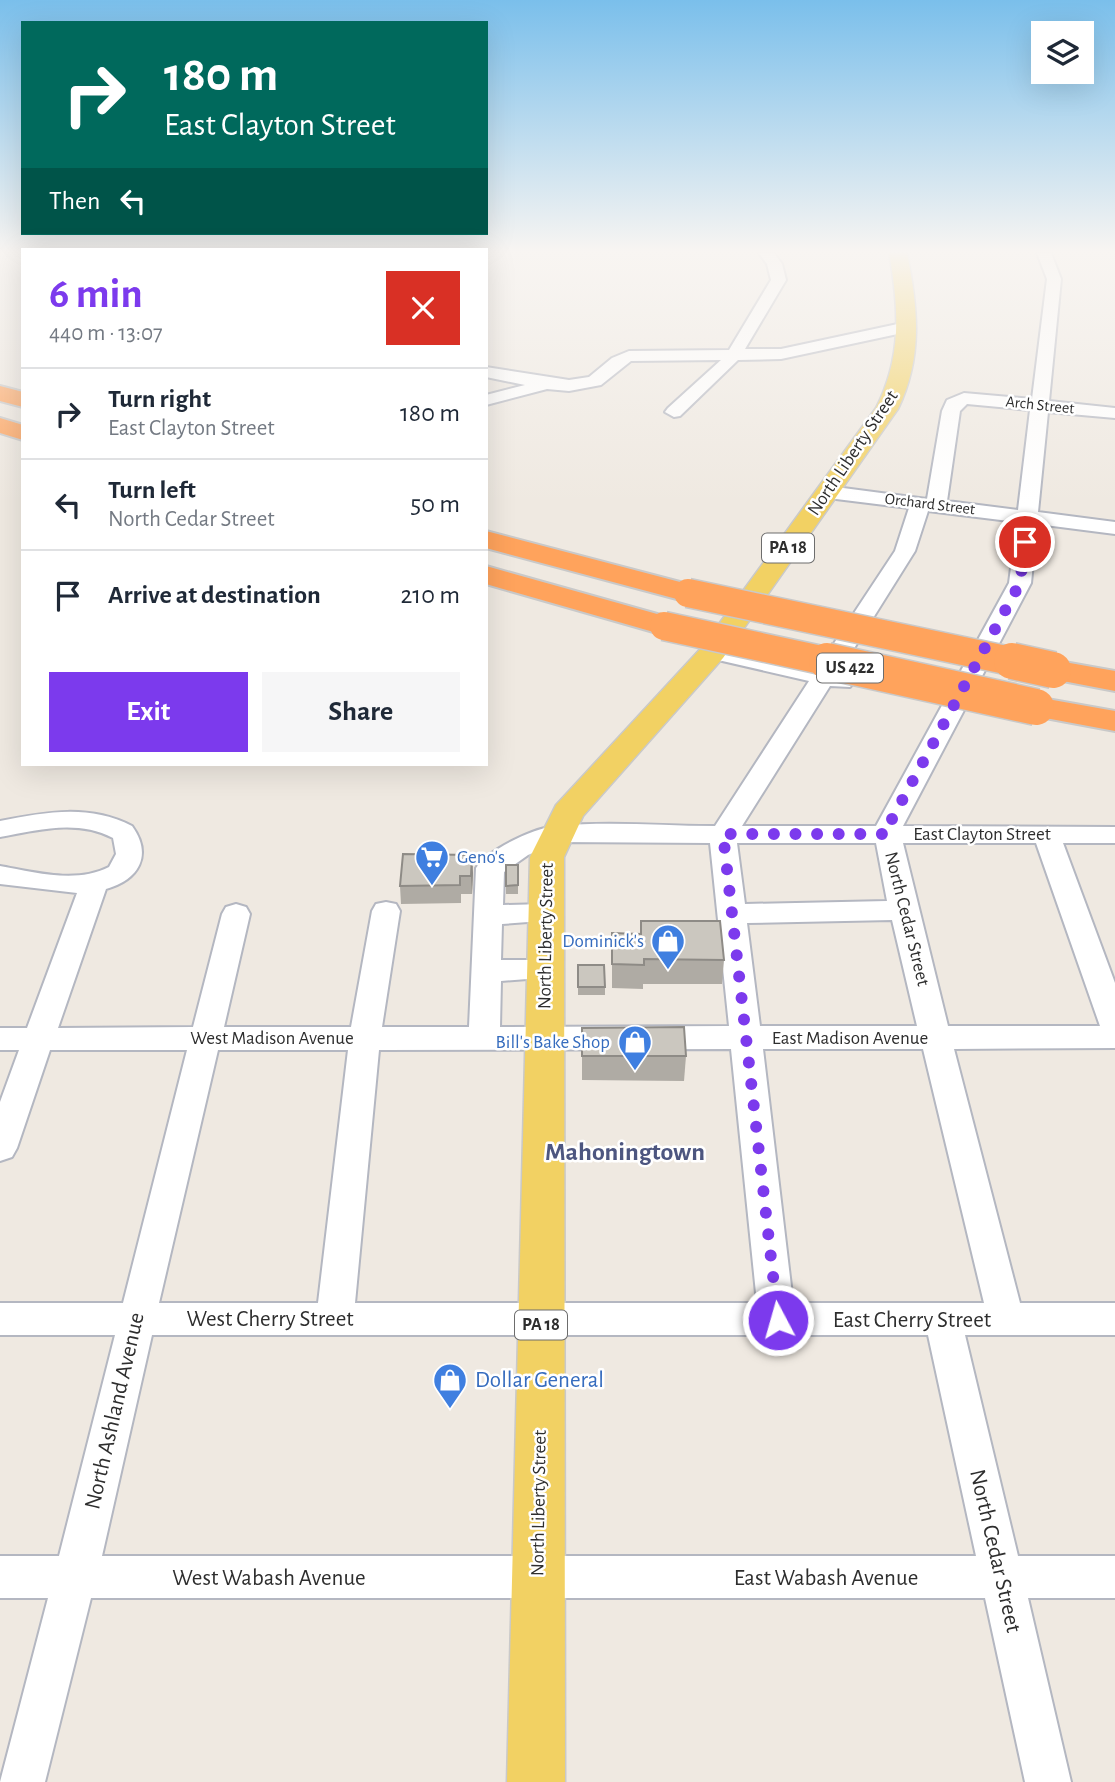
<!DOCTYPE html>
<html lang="en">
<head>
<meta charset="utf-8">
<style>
  body { margin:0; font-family:"Alegreya Sans",sans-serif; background:#f6f6f7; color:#1f2937; height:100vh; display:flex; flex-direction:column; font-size:26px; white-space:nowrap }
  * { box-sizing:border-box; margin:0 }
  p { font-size:23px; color:#747a83 }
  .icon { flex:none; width:38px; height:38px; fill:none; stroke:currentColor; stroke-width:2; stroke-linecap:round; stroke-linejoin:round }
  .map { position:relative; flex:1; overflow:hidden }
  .details { position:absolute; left:21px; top:248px; width:467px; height:518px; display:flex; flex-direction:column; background:#fff; border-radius:0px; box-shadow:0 7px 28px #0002 }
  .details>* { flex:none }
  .top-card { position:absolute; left:21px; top:21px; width:467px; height:214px; border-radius:0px; box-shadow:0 7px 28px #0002; background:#00695c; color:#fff; overflow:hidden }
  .fabs { position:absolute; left:1031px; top:21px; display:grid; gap:14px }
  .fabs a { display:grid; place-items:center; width:63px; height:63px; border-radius:0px; background:#fff; box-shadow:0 7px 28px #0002; font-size:35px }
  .pin { position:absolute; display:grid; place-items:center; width:60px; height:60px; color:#fff; margin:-30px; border:4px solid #fff; border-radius:50%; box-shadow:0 2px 7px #0007 }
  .me { position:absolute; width:77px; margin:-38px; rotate:354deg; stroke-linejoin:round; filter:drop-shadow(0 0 5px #0008) }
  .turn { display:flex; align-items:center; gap:24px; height:147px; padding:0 28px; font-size:32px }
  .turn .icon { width:91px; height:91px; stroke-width:2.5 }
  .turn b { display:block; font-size:49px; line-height:60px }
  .then { display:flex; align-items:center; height:66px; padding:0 28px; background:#0003; gap:14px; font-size:26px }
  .round { display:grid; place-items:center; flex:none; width:74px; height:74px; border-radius:0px; background:#f6f6f7 }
  .head { display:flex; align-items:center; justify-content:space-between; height:119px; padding:0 28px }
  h1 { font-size:42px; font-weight:700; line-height:52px; color:#7c3aed }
  .button { display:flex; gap:14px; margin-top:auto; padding:14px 28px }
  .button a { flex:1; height:80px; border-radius:0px; background:#7c3aed; color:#fff; font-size:28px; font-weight:700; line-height:80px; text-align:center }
  .button a+a { background:#f6f6f7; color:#1f2937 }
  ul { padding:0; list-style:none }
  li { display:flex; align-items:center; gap:21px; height:91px; padding:0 28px; border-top:2px solid #e0e1e3 }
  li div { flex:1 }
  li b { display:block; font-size:26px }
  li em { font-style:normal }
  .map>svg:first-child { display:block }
</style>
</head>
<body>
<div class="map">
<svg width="1115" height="1782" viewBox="0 0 1115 1782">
  <rect width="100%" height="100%" fill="#efe9e1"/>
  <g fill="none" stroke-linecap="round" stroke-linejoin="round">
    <g stroke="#b4b7c1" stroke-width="4">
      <g id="minor">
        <polygon points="759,253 774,253 782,264 786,280 745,349 781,349 907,322 915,327 907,332 781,359 738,360 680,416 674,417 665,412 668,408 721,360 631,361 601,385 569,391 547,389 486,405 486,395 525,385 486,377 486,367 569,380 589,377 612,358 629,351 729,350 771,280 767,264"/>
        <path d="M1037,253h14l10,26 -12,122 66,7v10l-67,-6 -10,100 77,10v12l-78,-10 -6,59 -128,243 212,1v16h-52l52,140v65l-161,1 66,254h95v32h-150l53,221h97v42h-87l43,184h-46l-40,-184h-894l-46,184h-45l48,-184h-48v-42h59l56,-221h-115v-32h123l64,-253h-137l-33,98 -5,9 -12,4v-59l19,-52h-19v-22h27l50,-135 -77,-9v-18c34,6 76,18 109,1l7,-13 -3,-16c-36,-19 -75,-8 -113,-1v-16c46,-9 89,-17 132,5 21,29 7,54 -26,63l-48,139 135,-1 29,-113 4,-7 10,-3 10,3 4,7 -26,113h127l21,-116 4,-7 10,-2 10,2 4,7 -18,116h87l7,-159c12,-18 59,-41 81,-42 52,-5 106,0 158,0l94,-145 -104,-24 -3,-5 11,-7 104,24 78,-118 14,-43 -81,-10 -10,-6 10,-6 99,13 15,-88 5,-11 17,-7 68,6 15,-120zM967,404l63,6 -12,100 -71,-9 13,-90zM928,511l89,11 -8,61 -133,243h-134l88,-140 20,1 4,-5 -4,-5 -12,-3 77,-123zM558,842l152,1 19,183 -229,1 1,-46 53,-4 5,-7 -5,-7 -10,-3h-43l1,-36 53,-4 4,-7 -4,-7 -10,-2 -42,1 1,-33 24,-17zM737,843h139l11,58 -142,3zM903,843h133l64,183h-152zM892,920l25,106h-157l-13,-103zM731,1049l26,254h-402l24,-253zM763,1049h160l61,254h-191zM218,1050h130l-30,253h-159zM152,1335h776l48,221h-874z"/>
      </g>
    </g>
    <g stroke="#c9c9c9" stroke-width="3">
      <path id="major" d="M889,253h18c11,55 16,104 -9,156l-175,249 -140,158 -19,41 1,925h-58l23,-925 26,-52 147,-159 173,-238c26,-51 23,-100 13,-155z"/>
    </g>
    <g stroke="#c9c9c9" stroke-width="4">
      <g id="highway">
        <polygon points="0,386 23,392 23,407 0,401"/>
        <polygon points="0,418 23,425 23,440 0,433"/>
        <polygon points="486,531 699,587 703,593 699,599 688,602 486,548"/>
        <polygon points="486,566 675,619 679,626 675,633 664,635 486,584"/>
        <polygon points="1053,660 1115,671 1115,691 1042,677 1037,670 1042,663"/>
        <polygon points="1036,697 1115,711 1115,731 1024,714 1019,707 1024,700"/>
      </g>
    </g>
    <use href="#minor" fill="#fff" fill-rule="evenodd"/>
    <use href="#major" fill="#f2d163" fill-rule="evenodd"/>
    <use href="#highway" fill="#ffa35c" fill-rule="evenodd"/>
    <g stroke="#c9c9c9" stroke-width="31" stroke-linecap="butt">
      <g id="highway-bridge-far1">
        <polyline points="688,593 1020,663"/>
        <polyline points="664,626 835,663"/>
      </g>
    </g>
    <g stroke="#c9c9c9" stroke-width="39" stroke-linecap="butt">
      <g id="highway-bridge">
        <polyline points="827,661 1036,707"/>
        <polyline points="1012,661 1053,670"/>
      </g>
    </g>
    <use href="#highway-bridge-far1" stroke="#ffa35c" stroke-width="28"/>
    <use href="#highway-bridge" stroke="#ffa35c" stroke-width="36"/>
  </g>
  <g fill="#afaba4">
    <polygon points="518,865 518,894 506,894 506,886"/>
    <polygon points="473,873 472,894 461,894 461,903 401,904 400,886"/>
    <polygon points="641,921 724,960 722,984 643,984 643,989 612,988 612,933 640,934"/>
    <polygon points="578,965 605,987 605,995 578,995"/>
    <polygon points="582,1028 686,1056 684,1081 582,1080"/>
  </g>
  <polygon fill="#8e8b86" points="472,855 473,873 472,894 471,876"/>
  <g fill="#cbc7bf" stroke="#8e8b86" stroke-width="2">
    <polygon points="403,854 472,855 471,876 460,876 460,885 400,886"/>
    <polygon points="506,865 518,865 518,885 506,886"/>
    <polygon points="641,921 720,921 724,960 644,959 644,965 612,964 612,933 641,934"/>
    <polygon points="578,965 604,965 605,987 578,987"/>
    <polygon points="684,1027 686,1056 582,1056 582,1028"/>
  </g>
  <linearGradient id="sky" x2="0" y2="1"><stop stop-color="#7abfeb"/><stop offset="0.5" stop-color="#f8f5f2"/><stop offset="1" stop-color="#f8f5f2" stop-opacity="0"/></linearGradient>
  <rect width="1115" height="503" fill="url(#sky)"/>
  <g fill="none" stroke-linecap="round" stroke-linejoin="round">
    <polyline stroke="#7c3aed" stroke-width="12" stroke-dasharray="0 21.6" points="778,1320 723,834 888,834 891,821 1020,583 1025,542"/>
  </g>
  <defs>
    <g id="supermarket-pin" transform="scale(1.75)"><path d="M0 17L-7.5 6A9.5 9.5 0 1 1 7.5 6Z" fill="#3f7fe0" stroke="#fff"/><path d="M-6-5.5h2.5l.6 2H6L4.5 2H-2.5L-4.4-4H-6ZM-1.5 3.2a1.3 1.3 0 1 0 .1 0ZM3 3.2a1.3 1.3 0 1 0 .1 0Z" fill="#fff"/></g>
    <g id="shop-pin" transform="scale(1.75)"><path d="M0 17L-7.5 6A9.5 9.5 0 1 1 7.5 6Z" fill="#3f7fe0" stroke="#fff"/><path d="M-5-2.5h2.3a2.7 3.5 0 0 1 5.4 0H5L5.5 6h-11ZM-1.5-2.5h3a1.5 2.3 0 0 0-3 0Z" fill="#fff"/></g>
  </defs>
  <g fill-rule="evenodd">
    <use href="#supermarket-pin" x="432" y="857"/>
    <use href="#shop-pin" x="668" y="941"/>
    <use href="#shop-pin" x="635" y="1042"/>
    <use href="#shop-pin" x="450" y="1380"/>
  </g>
  <g text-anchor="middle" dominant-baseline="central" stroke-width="5" stroke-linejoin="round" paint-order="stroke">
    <g font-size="16" fill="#2e2e2e" stroke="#fff">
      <text transform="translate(1040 405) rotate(6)">Arch Street</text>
      <text transform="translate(930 504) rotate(7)">Orchard Street</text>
    </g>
    <g fill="#fff" stroke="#6d6d6d" stroke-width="2">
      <rect x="762" y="533.5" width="52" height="29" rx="5"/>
      <rect x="817" y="653.5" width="66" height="29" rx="5"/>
      <rect x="515" y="1310.5" width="52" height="29" rx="5"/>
    </g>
    <g font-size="18" font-weight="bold" fill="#2e2e2e">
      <text x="788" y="548">PA 18</text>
      <text x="850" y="668">US 422</text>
      <text x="541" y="1325">PA 18</text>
    </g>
    <g font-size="19" fill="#2e2e2e" stroke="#fff">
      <text transform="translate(853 453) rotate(-56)">North Liberty Street</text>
      <text x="982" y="834">East Clayton Street</text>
      <text transform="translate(907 919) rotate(76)">North Cedar Street</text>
      <text transform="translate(546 936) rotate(-89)">North Liberty Street</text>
      <text x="272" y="1038">West Madison Avenue</text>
      <text x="850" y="1038">East Madison Avenue</text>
      <text transform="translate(539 1503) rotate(-89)">North Liberty Street</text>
    </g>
    <g font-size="19" fill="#366cbe" stroke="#fff" text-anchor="end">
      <text x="457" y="857" text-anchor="start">Geno's</text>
      <text x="644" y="941">Dominick's</text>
      <text x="610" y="1042">Bill's Bake Shop</text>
    </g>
    <g font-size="23" fill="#2e2e2e" stroke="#fff">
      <text x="270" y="1319">West Cherry Street</text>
      <text x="912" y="1320">East Cherry Street</text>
      <text transform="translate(115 1411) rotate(-77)">North Ashland Avenue</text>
      <text transform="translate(995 1551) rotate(77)">North Cedar Street</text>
      <text x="269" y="1578">West Wabash Avenue</text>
      <text x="826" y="1578">East Wabash Avenue</text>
    </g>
    <g font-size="23" fill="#366cbe" stroke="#fff" text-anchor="start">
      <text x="475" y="1380">Dollar General</text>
    </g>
    <g font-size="26" font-weight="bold" fill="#4d5680" stroke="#fff">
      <text x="625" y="1152">Mahoningtown</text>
    </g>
  </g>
</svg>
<div class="fabs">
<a><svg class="icon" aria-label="layers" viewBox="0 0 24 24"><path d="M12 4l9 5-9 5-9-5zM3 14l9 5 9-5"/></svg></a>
</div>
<div class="pin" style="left:1025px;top:542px;background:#d93025"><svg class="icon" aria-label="arrive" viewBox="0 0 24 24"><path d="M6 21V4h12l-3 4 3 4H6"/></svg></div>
<svg class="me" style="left:778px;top:1320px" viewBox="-20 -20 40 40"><circle r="17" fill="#7c3aed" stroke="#fff" stroke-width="3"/><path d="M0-11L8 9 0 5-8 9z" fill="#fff"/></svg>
<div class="top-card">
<div class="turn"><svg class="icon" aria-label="right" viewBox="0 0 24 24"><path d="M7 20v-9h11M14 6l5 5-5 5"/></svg><div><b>180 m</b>East Clayton Street</div></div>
<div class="then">Then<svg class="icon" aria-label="left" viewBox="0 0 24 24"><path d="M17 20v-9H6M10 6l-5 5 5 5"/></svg></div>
</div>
<section class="details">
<div class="head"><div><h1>6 min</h1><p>440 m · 13:07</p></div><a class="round" style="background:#d93025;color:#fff"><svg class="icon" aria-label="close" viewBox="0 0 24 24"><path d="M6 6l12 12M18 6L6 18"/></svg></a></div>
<ul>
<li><svg class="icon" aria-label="right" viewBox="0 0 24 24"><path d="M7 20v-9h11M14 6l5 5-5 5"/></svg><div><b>Turn right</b><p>East Clayton Street</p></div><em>180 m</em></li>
<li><svg class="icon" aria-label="left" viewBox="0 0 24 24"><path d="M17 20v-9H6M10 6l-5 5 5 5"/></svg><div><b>Turn left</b><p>North Cedar Street</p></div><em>50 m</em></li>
<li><svg class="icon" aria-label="arrive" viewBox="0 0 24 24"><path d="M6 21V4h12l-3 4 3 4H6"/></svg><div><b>Arrive at destination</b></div><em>210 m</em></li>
</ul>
<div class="button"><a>Exit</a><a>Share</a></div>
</section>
</div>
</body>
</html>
